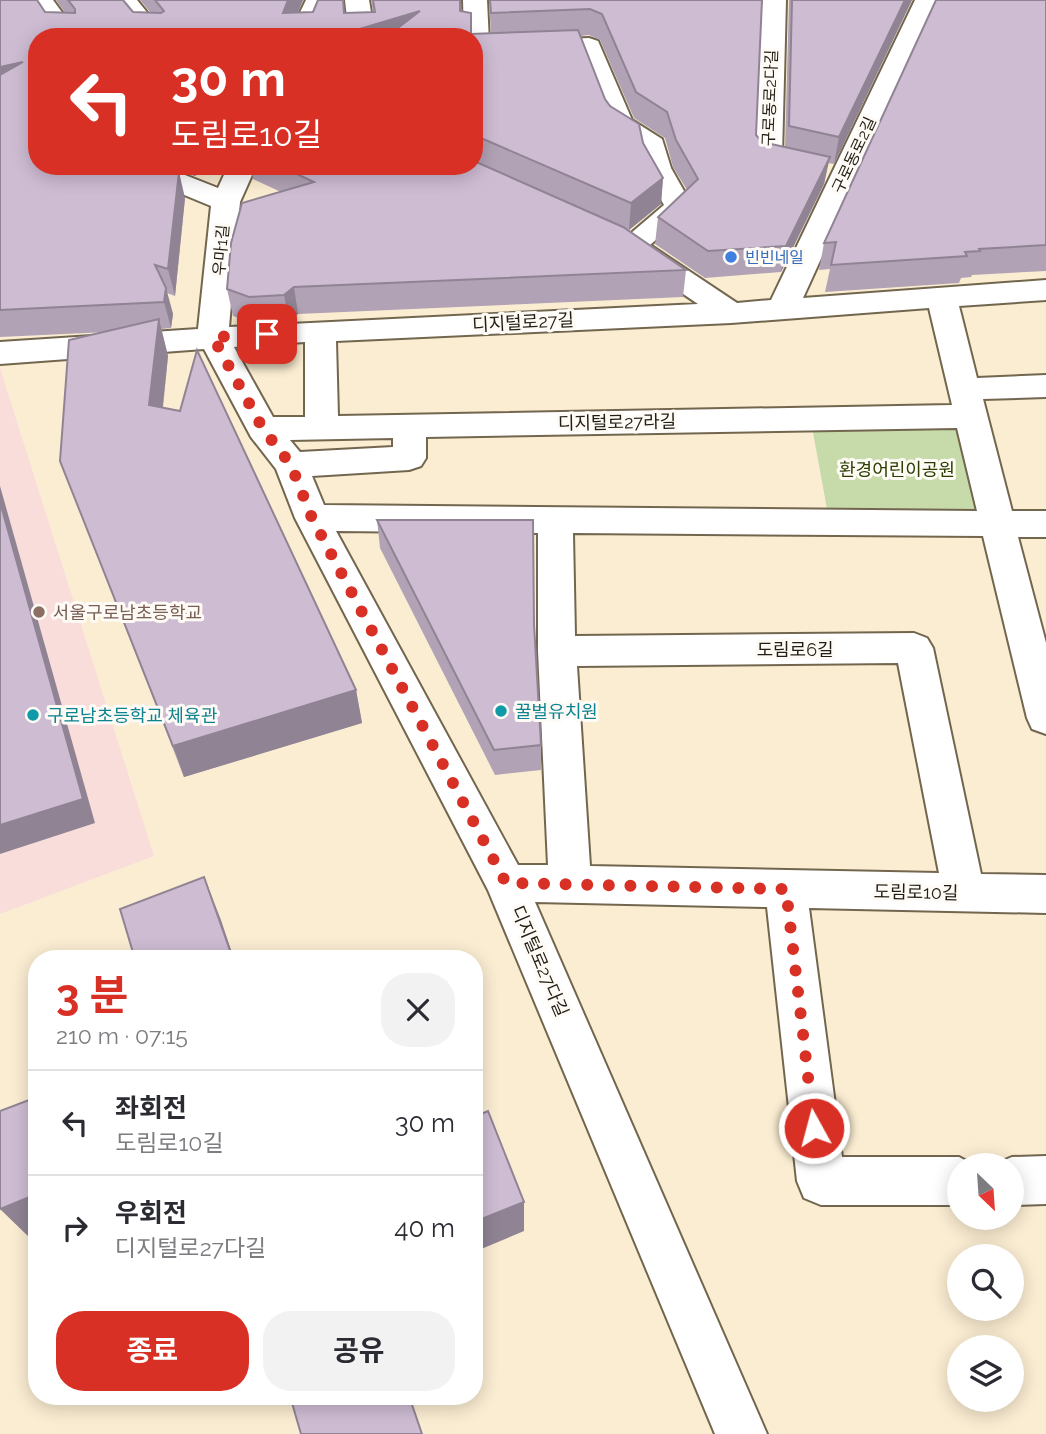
<!DOCTYPE html>
<html lang="ko">
<head>
<meta charset="utf-8">
<style>
  body { margin:0; font-family:Raleway,"Noto Sans KR",sans-serif; background:#f2f2f3; color:#2b2b33; height:100vh; display:flex; flex-direction:column; font-size:26px; white-space:nowrap }
  * { box-sizing:border-box; margin:0 }
  p { font-size:23px; color:#7c7c81 }
  .icon { flex:none; width:38px; height:38px; fill:none; stroke:currentColor; stroke-width:2; stroke-linecap:round; stroke-linejoin:round }
  .map { position:relative; flex:1; overflow:hidden }
  .sheet { position:absolute; left:28px; top:950px; width:455px; height:455px; display:flex; flex-direction:column; background:#fff; border-radius:28px; box-shadow:0 4px 18px #0003 }
  .sheet>* { flex:none }
  .guide { position:absolute; left:28px; top:28px; width:455px; height:147px; border-radius:28px; box-shadow:0 4px 18px #0003; background:#d93025; color:#fff; overflow:hidden }
  .needle { width:46px; rotate:155deg }
  .buttons { position:absolute; left:947px; top:1153px; display:grid; gap:14px }
  .buttons a { display:grid; place-items:center; width:77px; height:77px; border-radius:50%; background:#fff; box-shadow:0 4px 18px #0003; font-size:35px }
  .pin { position:absolute; display:grid; place-items:center; width:60px; height:60px; color:#fff; margin:-30px; border-radius:14px; box-shadow:0 4px 10px #0006 }
  .me { position:absolute; width:77px; margin:-38px; rotate:353deg; stroke-linejoin:round; filter:drop-shadow(0 0 5px #0008) }
  .turn { display:flex; align-items:center; gap:24px; height:147px; padding:0 28px; font-size:32px }
  .turn .icon { width:91px; height:91px; stroke-width:2.5 }
  .turn b { display:block; font-size:49px; line-height:60px }
  .round { display:grid; place-items:center; flex:none; width:74px; height:74px; border-radius:28px; background:#f2f2f3 }
  .overview { display:flex; align-items:center; justify-content:space-between; height:119px; padding:0 28px }
  h1 { font-size:42px; font-weight:700; line-height:52px; color:#d93025 }
  .cta { display:flex; gap:14px; margin-top:auto; padding:14px 28px }
  .cta a { flex:1; height:80px; border-radius:28px; background:#d93025; color:#fff; font-size:28px; font-weight:700; line-height:80px; text-align:center }
  .cta a+a { background:#f2f2f3; color:#2b2b33 }
  ul { padding:0; list-style:none }
  li { display:flex; align-items:center; gap:21px; height:105px; padding:0 28px; border-top:2px solid #e1e1e2 }
  li div { flex:1 }
  li b { display:block; font-size:26px }
  li em { font-style:normal }
  .map>svg:first-child { display:block }
</style>
</head>
<body>
<div class="map">
<svg width="1046" height="1434" viewBox="0 0 1046 1434">
  <rect width="100%" height="100%" fill="#fbedd2"/>
  <polygon fill="#f8dddb" points="0,368 154,856 0,914"/>
  <polygon fill="#c6daaa" points="962,424 982,512 828,514 812,427"/>
  <g fill="none" stroke-linecap="round" stroke-linejoin="round">
    <g stroke="#72664f" stroke-width="4">
      <g id="minor">
        <polygon points="28,0 53,0 80,37 55,37"/>
        <polygon points="112,0 137,0 167,37 141,37"/>
        <polygon points="306,0 330,0 314,37 288,37"/>
        <polygon points="345,0 369,0 375,37 349,37"/>
        <path d="M463,0h24l2,42 100,-4 9,3 34,79 30,19 9,29 22,39 -43,38 87,58 34,-3 144,-300h24l-136,298 243,-18v20l-87,6 18,72 69,-3v22l-63,2 29,112h34v26h-28l28,106v91l-14,-5 -5,-11 -44,-182 -410,-3 2,103 339,-3 13,5 6,10 48,226 65,1v38l-237,-5 33,249h117l17,9h-17v39h-138l-17,-7 -7,-17 -30,-274 -232,-5 232,532h-52l-227,-544 -193,-372 -19,-49 -25,-32 -47,-88 -204,15v-22l198,-13 13,-123 -46,-19 -16,-21h29l7,9 33,13 10,-22h28l-16,36 -11,125 469,-23 -65,-44 -5,-7 -6,-2 -5,-6 47,-40 -21,-37 -4,-19 -29,-19 -4,-6 -27,-70 -105,4v-21h-10zM929,308l23,97 -614,11 -2,-75 395,-18zM305,342v75h-32l-39,-70zM957,428l20,83 -653,-6 -12,-29 97,-6 12,-4 5,-8v-21zM393,438v9l-93,5 -10,-12zM336,531l202,2v118l10,214h-30zM898,663l41,210 -349,-7 -13,-200z"/>
        <path d="M762,0h24l-4,155 29,6 4,6 -4,6c-17,4 -36,-3 -53,-7l-4,-6z"/>
        <polygon points="1046,1156 1046,1204 1012,1205 1012,1166 995,1164 1012,1157"/>
      </g>
    </g>
    <use href="#minor" fill="#fff" fill-rule="evenodd"/>
  </g>
  <g fill="#b1a2b5">
    <polygon points="0,0 45,12 65,13 56,0 123,0 133,12 151,13 140,0 303,0 298,12 345,13 373,12 371,0 460,0 461,11 471,34 491,33 489,0 762,0 756,135 762,142 785,147 789,0 912,0 834,164 828,163 824,184 781,272 705,278 655,244 658,217 687,190 673,167 665,138 634,118 600,40 589,35 580,36 605,99 643,143 663,178 661,204 629,230 625,228 686,270 683,297 298,314 289,321 254,323 233,316 227,289 281,192 253,179 251,166 474,166 474,37 37,37 185,198 175,296 167,293 173,314 171,328 161,329 168,356 163,408 356,690 362,723 184,777 60,461 107,332 0,337"/>
    <polygon points="1046,0 1046,271 972,275 971,277 961,278 959,283 825,292 830,269 819,270 824,243"/>
    <polygon points="181,166 220,166 194,176 187,173"/>
    <polygon points="377,520 534,624 541,745 541,770 495,775 380,548"/>
  </g>
  <g fill="#908494">
    <polygon points="288,0 303,0 287,37 283,13"/>
    <polygon points="905,0 912,0 834,164 839,137"/>
    <polygon points="420,11 422,37 333,37 347,33"/>
    <polygon points="23,62 0,96 0,67"/>
    <polygon points="830,157 824,184 781,272 786,246"/>
    <polygon points="192,166 220,166 194,176"/>
    <polygon points="179,172 185,198 175,296 168,269"/>
    <polygon points="663,178 661,204 629,230 631,203"/>
    <polygon points="294,287 298,314 289,321 284,295"/>
    <polygon points="166,288 173,314 171,328 164,302"/>
    <polygon points="159,319 168,356 159,441 149,405"/>
    <polygon points="0,486 95,823 0,854"/>
    <polygon points="356,690 362,723 184,777 173,746"/>
    <polygon points="204,877 221,920 234,959 233,959"/>
    <polygon points="37,1194 37,1236 31,1239 0,1209"/>
    <polygon points="524,1202 524,1231 474,1252 474,1222"/>
  </g>
  <g fill="#cebcd3" stroke="#908494" stroke-width="2">
    <polygon points="0,0 37,0 45,12 75,13 75,9 68,0 123,0 133,12 161,13 164,11 155,0 288,0 283,13 313,12 318,0 343,0 344,13 375,12 373,0 460,0 460,11 471,13 471,34 578,30 605,99 610,106 639,124 643,143 663,178 631,203 474,135 474,37 386,37 420,11 333,37 37,37 37,166 167,166 179,172 168,269 155,265 166,288 164,302 0,310 0,75 23,62 0,67"/>
    <polygon points="490,0 762,0 756,135 762,142 830,157 786,246 708,251 658,217 698,179 676,140 667,112 636,92 602,14 590,9 491,13"/>
    <polygon points="792,0 905,0 839,137 789,126"/>
    <polygon points="936,0 1046,0 1046,245 979,249 980,251 965,252 967,256 831,265 836,242 824,243"/>
    <polygon points="474,161 623,227 686,270 294,287 284,295 249,297 227,289 231,243 242,203 314,182 280,166 474,166"/>
    <polygon points="159,319 149,405 180,411 197,350 356,690 173,746 60,461 69,340"/>
    <polygon points="0,502 83,799 0,825"/>
    <polygon points="377,520 533,520 534,624 541,745 494,750"/>
    <polygon points="204,877 233,959 135,959 120,909"/>
    <polygon points="37,1097 37,1194 0,1209 0,1111"/>
    <polygon points="488,1111 524,1202 474,1222 474,1117"/>
    <polygon points="290,1396 409,1396 422,1434 301,1434"/>
  </g>
  <g fill="none" stroke-linecap="round" stroke-linejoin="round">
    <polyline stroke="#d93025" stroke-width="12" stroke-dasharray="0 21.6" points="267,334 213,337 263,429 291,465 312,518 506,883 786,889 814,1128"/>
  </g>
  <circle fill="#3f7fe0" stroke="#fefbf6" stroke-width="2.5" cx="731" cy="257" r="7"/>
  <circle fill="#8d6e63" stroke="#fefbf6" stroke-width="2.5" cx="39" cy="612" r="7"/>
  <g fill="#0f9aa8" stroke="#fefbf6" stroke-width="2.5">
    <circle cx="501" cy="711" r="7"/>
    <circle cx="33" cy="715" r="7"/>
  </g>
  <g text-anchor="middle" dominant-baseline="central" stroke-width="6" stroke-linejoin="round" paint-order="stroke">
    <g font-size="16" fill="#231e14" stroke="#fefbf6">
      <text transform="translate(770 98) rotate(-88)">구로동로2다길</text>
      <text transform="translate(854 155) rotate(-65)">구로동로2길</text>
      <text transform="translate(221 250) rotate(-85)">우마1길</text>
    </g>
    <g font-size="16" fill="#366cbe" stroke="#fefbf6" text-anchor="start">
      <text x="745" y="257">빈빈네일</text>
    </g>
    <g font-size="18" fill="#231e14" stroke="#fefbf6">
      <text transform="translate(523 322) rotate(-3)">디지털로27길</text>
      <text transform="translate(617 422) rotate(-1)">디지털로27라길</text>
      <text x="795" y="649">도림로6길</text>
      <text transform="translate(916 892) rotate(1)">도림로10길</text>
      <text transform="translate(540 961) rotate(67)">디지털로27다길</text>
    </g>
    <g font-size="18" fill="#2b3e00" stroke="#fefbf6">
      <text x="897" y="469">환경어린이공원</text>
    </g>
    <g font-size="18" fill="#785e54" stroke="#fefbf6" text-anchor="start">
      <text x="53" y="612">서울구로남초등학교</text>
    </g>
    <g font-size="18" fill="#0d838f" stroke="#fefbf6" text-anchor="start">
      <text x="515" y="711">꿀벌유치원</text>
      <text x="47" y="715">구로남초등학교 체육관</text>
    </g>
  </g>
</svg>
<div class="buttons">
<a><svg class="needle" viewBox="-14 -14 28 28"><path d="M0-13l5 13h-10z" fill="#e53935"/><path d="M0 13l5-13h-10z" fill="#7c7c81"/></svg></a>
<a><svg class="icon" aria-label="search" viewBox="0 0 24 24"><circle cx="10" cy="10" r="6"/><path d="M15 15l6 6"/></svg></a>
<a><svg class="icon" aria-label="layers" viewBox="0 0 24 24"><path d="M12 4l9 5-9 5-9-5zM3 14l9 5 9-5"/></svg></a>
</div>
<div class="pin" style="left:267px;top:334px;background:#d93025"><svg class="icon" aria-label="arrive" viewBox="0 0 24 24"><path d="M6 21V4h12l-3 4 3 4H6"/></svg></div>
<svg class="me" style="left:814px;top:1128px" viewBox="-20 -20 40 40"><circle r="17" fill="#d93025" stroke="#fff" stroke-width="3"/><path d="M0-11L8 9 0 5-8 9z" fill="#fff"/></svg>
<div class="guide">
<div class="turn"><svg class="icon" aria-label="left" viewBox="0 0 24 24"><path d="M17 20v-9H6M10 6l-5 5 5 5"/></svg><div><b>30 m</b>도림로10길</div></div>
</div>
<section class="sheet">
<div class="overview"><div><h1>3 분</h1><p>210 m · 07:15</p></div><a class="round"><svg class="icon" aria-label="close" viewBox="0 0 24 24"><path d="M6 6l12 12M18 6L6 18"/></svg></a></div>
<ul>
<li><svg class="icon" aria-label="left" viewBox="0 0 24 24"><path d="M17 20v-9H6M10 6l-5 5 5 5"/></svg><div><b>좌회전</b><p>도림로10길</p></div><em>30 m</em></li>
<li><svg class="icon" aria-label="right" viewBox="0 0 24 24"><path d="M7 20v-9h11M14 6l5 5-5 5"/></svg><div><b>우회전</b><p>디지털로27다길</p></div><em>40 m</em></li>
</ul>
<div class="cta"><a>종료</a><a>공유</a></div>
</section>
</div>
</body>
</html>
